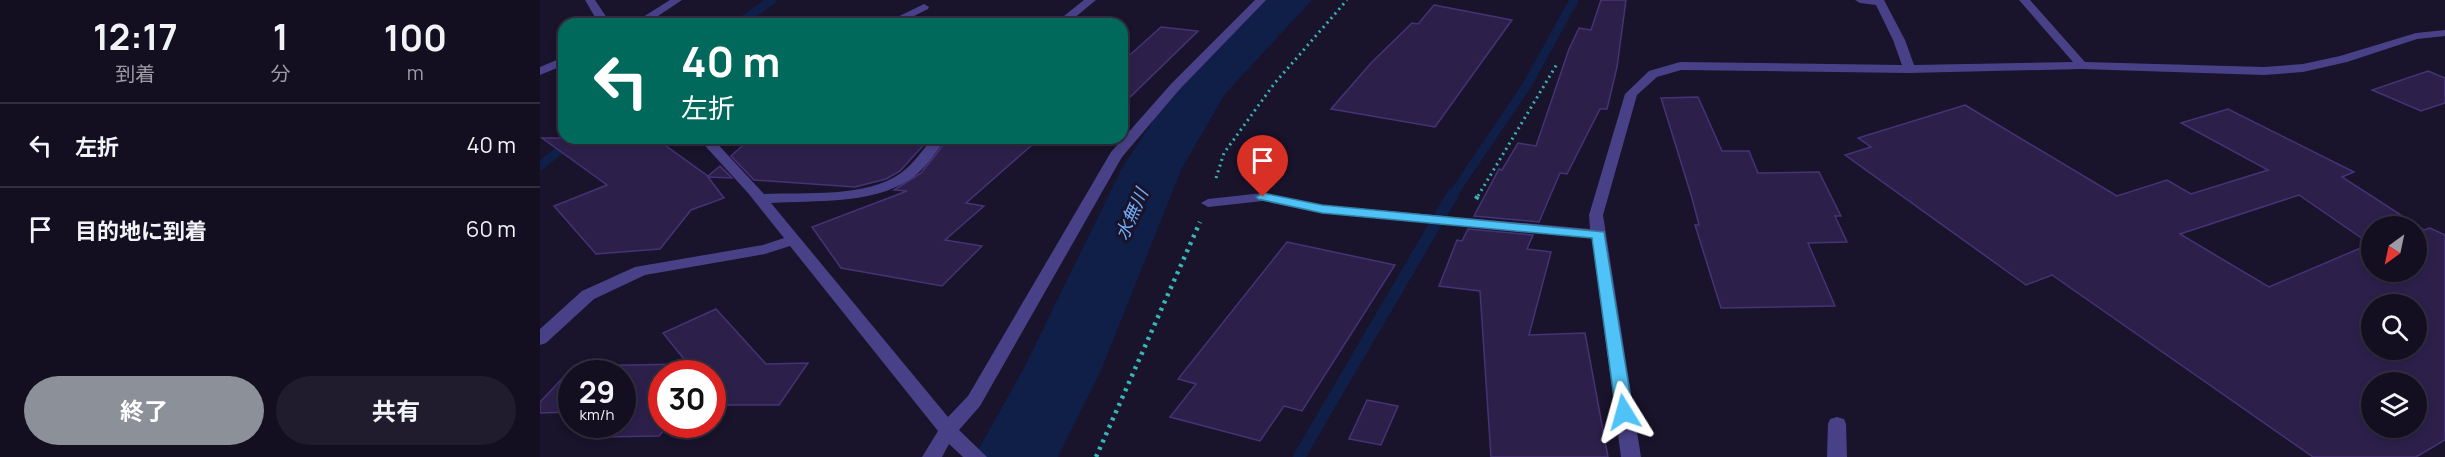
<!DOCTYPE html>
<html lang="ja">
<head>
<meta charset="utf-8">
<style>
  body { margin:0; font-family:Manrope,"Noto Sans JP",sans-serif; background:#201c2d; color:#f1f3f6; height:100vh; display:flex; flex-direction:column; font-size:22px; white-space:nowrap }
  * { box-sizing:border-box; margin:0 }
  p { font-size:20px; color:#9d9ca5 }
  .icon { flex:none; width:33px; height:33px; fill:none; stroke:currentColor; stroke-width:2; stroke-linecap:round; stroke-linejoin:round }
  .map { position:relative; flex:1; overflow:hidden }
  .side { display:flex; flex-direction:column; background:#130e20; width:540px }
  .side>* { flex:none }
  .top-card { position:absolute; left:18px; top:18px; width:570px; height:126px; border-radius:18px; box-shadow:0 3px 9px #0003,0 0 0 2px #322e3e; background:#00695c; color:#fff; overflow:hidden }
  .needle { width:39px; rotate:213deg }
  .fabs { position:absolute; left:1821px; top:216px; display:grid; gap:12px }
  .fabs a { display:grid; place-items:center; width:66px; height:66px; border-radius:50%; background:#130e20; box-shadow:0 3px 9px #0003,0 0 0 2px #322e3e; font-size:30px }
  .speed { position:absolute; left:18px; top:360px; display:flex; gap:12px; font-size:30px; font-weight:700; text-align:center }
  .speed>* { display:grid; place-content:center; width:78px; height:78px; border-radius:50%; background:#130e20; box-shadow:0 3px 9px #0003,0 0 0 2px #322e3e; line-height:1 }
  .speed small { font-size:15px; font-weight:400 }
  .speed .limit { border:9px solid #d22; background:#fff; color:#111 }
  .pin { position:absolute; display:grid; place-items:center; width:51px; height:51px; color:#fff; margin:-62px -26px; border-radius:50% 50% 50% 0; rotate:-45deg; box-shadow:0 0 6px #0007 }
  .pin .icon { rotate:45deg }
  .me { position:absolute; width:66px; margin:-33px; rotate:352deg; stroke-linejoin:round; filter:drop-shadow(0 0 4px #0008) }
  .turn { display:flex; align-items:center; gap:21px; height:126px; padding:0 24px; font-size:27px }
  .turn .icon { width:78px; height:78px; stroke-width:2.5 }
  .turn b { display:block; font-size:42px; line-height:51px }
  .eta { display:flex; justify-content:space-evenly; align-items:center; height:102px; text-align:center }
  .eta b { font-size:36px; font-weight:700; line-height:42px }
  .cta { display:flex; gap:12px; margin-top:auto; padding:12px 24px }
  .cta a { flex:1; height:69px; border-radius:36px; background:#8c9099; color:#fff; font-size:24px; font-weight:700; line-height:69px; text-align:center }
  .cta a+a { background:#201c2d; color:#f1f3f6 }
  ul { padding:0; list-style:none }
  li { display:flex; align-items:center; gap:18px; height:84px; padding:0 24px; border-top:2px solid #322e3e }
  li div { flex:1 }
  li b { display:block; font-size:22px }
  li em { font-style:normal }
  main { display:flex; flex:1; min-height:0 }
  .map>svg:first-child { display:block }
</style>
</head>
<body>
<main>
<section class="side">
<div class="eta">
<div><b>12:17</b><p>到着</p></div>
<div><b>1</b><p>分</p></div>
<div><b>100</b><p>m</p></div>
</div>
<ul>
<li><svg class="icon" aria-label="left" viewBox="0 0 24 24"><path d="M17 20v-9H6M10 6l-5 5 5 5"/></svg><div><b>左折</b></div><em>40 m</em></li>
<li><svg class="icon" aria-label="arrive" viewBox="0 0 24 24"><path d="M6 21V4h12l-3 4 3 4H6"/></svg><div><b>目的地に到着</b></div><em>60 m</em></li>
</ul>
<div class="cta"><a>終了</a><a>共有</a></div>
</section>
<div class="map">
<svg width="1905" height="457" viewBox="0 0 1905 457">
  <rect width="100%" height="100%" fill="#19132b"/>
  <g fill="none" stroke-linecap="round" stroke-linejoin="round">
    <g stroke="#0f1f48" stroke-width="9">
      <polyline points="198,24 232,0"/>
      <polyline points="0,166 35,138"/>
      <polyline points="912,196 987,85 1034,0"/>
    </g>
    <polyline stroke="#0f1f48" stroke-width="12" points="759,457 913,194"/>
    <polygon fill="#0f1f48" fill-rule="evenodd" points="721,0 772,0 685,94 642,168 562,368 518,457 434,457 484,368 582,168 643,75"/>
  </g>
  <g fill="#2c204b" stroke="#453375" stroke-width="1.5" fill-rule="evenodd">
    <polygon points="1061,0 1086,0 1077,67 1067,109 1060,109 1027,174 1020,173 999,222 934,216 959,169 962,170 978,143 996,146 1029,49 1039,28 1051,30"/>
    <polygon points="894,5 972,20 895,127 791,109 831,63 872,23 878,24"/>
    <polygon points="621,27 658,31 582,105 582,62"/>
    <polygon points="1888,71 1905,78 1905,103 1881,111 1832,90"/>
    <polygon points="1158,97 1182,151 1209,151 1218,173 1279,172 1301,216 1295,216 1307,242 1268,243 1295,306 1181,308 1155,225 1159,225 1152,198 1121,98"/>
    <path d="M1425,105l152,91 50,-16 24,14 77,-24 -87,-47 47,-14 126,63 -12,5 82,53 6,-2 15,7v205l-29,17h-103l-261,-182 -26,10 -181,-130 26,-8 -13,-9zM1759,195l71,49 -101,43 -89,-53zM1832,226h44v46h-44zM1832,304h44v46h-44zM1832,382h44v46h-44z"/>
    <polygon points="2,138 115,138 168,176 180,166 192,178 168,177 184,198 151,210 120,249 56,254 14,206 67,185"/>
    <polygon points="211,138 390,138 360,171 346,179 315,187 214,180 191,156"/>
    <polygon points="409,138 500,138 426,203 444,206 405,240 442,246 402,286 301,268 272,227 367,191 354,190 381,173"/>
    <polygon points="928,229 993,235 987,249 1011,252 989,335 1045,333 1068,457 951,457 940,291 899,286 917,240 922,241"/>
    <polygon points="747,242 855,265 762,411 744,406 720,441 630,417 656,384 638,379"/>
    <polygon points="176,309 226,364 268,363 239,405 172,405 172,374 122,374 122,424 129,424 119,436 64,437 75,424 82,424 82,415 86,412 82,412 82,374 32,374 32,412 0,413 0,402 34,366 148,364 123,333"/>
    <polygon points="827,400 858,406 841,445 809,439"/>
  </g>
  <g fill="none" stroke-linecap="round" stroke-linejoin="round">
    <g stroke="#38b5b7" stroke-width="3" stroke-dasharray="2 4" stroke-linecap="butt">
      <polyline points="676,178 684,153 734,84 807,0"/>
      <polyline points="938,196 1017,64"/>
    </g>
    <g stroke="#38b5b7" stroke-width="4.5" stroke-dasharray="3 5" stroke-linecap="butt">
      <polyline points="936,199 939,194"/>
      <polyline points="556,457 660,222"/>
    </g>
    <polygon fill="#494187" fill-rule="evenodd" points="1297,417 1304,419 1306,424 1307,457 1287,457 1288,424 1290,419"/>
    <g fill="#494187" fill-rule="evenodd">
      <polygon points="45,0 55,0 71,24 59,24"/>
      <polygon points="130,0 142,0 106,24 92,24"/>
      <polygon points="544,0 556,0 527,24 514,24"/>
      <path d="M715,0h11l-87,90 -57,67 -142,249 -21,24 28,27h-24l-14,-13 -7,13h-20l16,-26 -148,-185 -25,8 -120,21 -51,24 -48,44 -6,2v-16l42,-38 53,-24 128,-22 21,-7 -36,-45 -50,-55h14l52,56c41,-2 103,4 137,-21 13,-9 22,-24 32,-35h14c-11,14 -23,33 -38,42 -39,25 -94,20 -138,23l177,214 20,-21 143,-244 60,-68z"/>
      <polygon points="1315,0 1344,0 1365,40 1374,65 1533,62 1479,0 1490,0 1545,62 1724,67 1763,64 1800,56 1876,33 1905,30 1905,36 1877,39 1807,62 1763,72 1724,75 1542,69 1369,73 1141,70 1117,77 1097,95 1063,215 1101,457 1081,457 1052,238 781,213 723,201 668,207 661,203 668,199 723,193 781,205 1050,229 1049,215 1085,94 1109,71 1140,62 1362,65 1353,40 1336,5 1320,3"/>
      <polygon points="384,4 389,7 388,9 358,24 343,24"/>
      <polygon points="24,57 24,65 0,75 0,67"/>
    </g>
  </g>
  <polygon fill="#4fc3f7" stroke="#337fa1" stroke-width="1.5" points="723,193 782,205 1064,232 1093,412 1090,417 1084,419 1078,417 1076,412 1052,238 782,213 718,199 716,197"/>
  <g text-anchor="middle" dominant-baseline="central" stroke-width="6" stroke-linejoin="round" paint-order="stroke">
    <g font-size="18" font-style="italic" fill="#72b0f7" stroke="#19132b">
      <text transform="translate(591 214) rotate(-66)">水無川</text>
    </g>
  </g>
</svg>
<div class="fabs">
<a><svg class="needle" viewBox="-14 -14 28 28"><path d="M0-13l5 13h-10z" fill="#e53935"/><path d="M0 13l5-13h-10z" fill="#9d9ca5"/></svg></a>
<a><svg class="icon" aria-label="search" viewBox="0 0 24 24"><circle cx="10" cy="10" r="6"/><path d="M15 15l6 6"/></svg></a>
<a><svg class="icon" aria-label="layers" viewBox="0 0 24 24"><path d="M12 4l9 5-9 5-9-5zM3 14l9 5 9-5"/></svg></a>
</div>
<div class="speed"><div>29<small>km/h</small></div><div class="limit">30</div></div>
<div class="pin" style="left:723px;top:197px;background:#d93025"><svg class="icon" aria-label="arrive" viewBox="0 0 24 24"><path d="M6 21V4h12l-3 4 3 4H6"/></svg></div>
<svg class="me" style="left:1084px;top:412px" viewBox="-20 -20 40 40"><path d="M0-17L14 15 0 8-14 15z" fill="#4fc3f7" stroke="#fff" stroke-width="4"/></svg>
<div class="top-card">
<div class="turn"><svg class="icon" aria-label="left" viewBox="0 0 24 24"><path d="M17 20v-9H6M10 6l-5 5 5 5"/></svg><div><b>40 m</b>左折</div></div>
</div>
</div>
</main>
</body>
</html>
